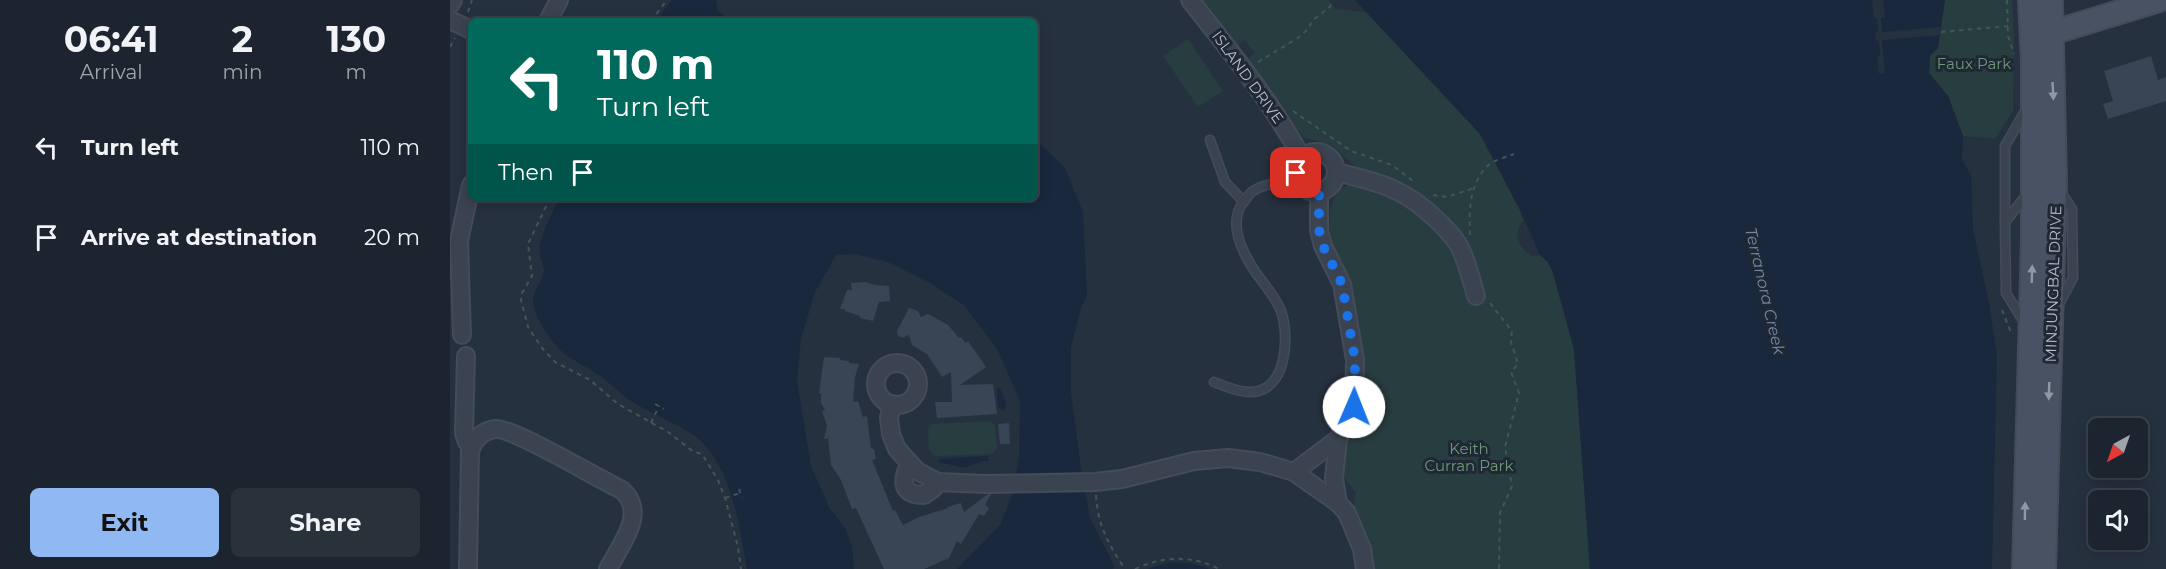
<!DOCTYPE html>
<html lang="en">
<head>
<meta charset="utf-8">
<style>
  body { margin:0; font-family:Montserrat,sans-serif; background:#29313b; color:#f1f3f6; height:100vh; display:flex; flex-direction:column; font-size:22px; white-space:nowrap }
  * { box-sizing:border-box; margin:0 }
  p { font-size:20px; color:#a0a5aa }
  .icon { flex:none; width:33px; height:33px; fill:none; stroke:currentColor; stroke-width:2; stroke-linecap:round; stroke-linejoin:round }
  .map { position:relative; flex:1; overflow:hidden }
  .side { display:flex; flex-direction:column; background:#1c252f; width:450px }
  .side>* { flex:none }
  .guide { position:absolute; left:18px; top:18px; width:570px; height:183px; border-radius:9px; box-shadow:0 3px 15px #0003,0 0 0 2px #3a424b; background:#00695c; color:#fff; overflow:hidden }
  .needle { width:39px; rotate:220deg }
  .tools { position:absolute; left:1638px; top:418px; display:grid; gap:12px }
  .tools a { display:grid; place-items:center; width:60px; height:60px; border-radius:9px; background:#1c252f; box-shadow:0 3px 15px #0003,0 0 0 2px #3a424b; font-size:30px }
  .pin { position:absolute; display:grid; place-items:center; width:51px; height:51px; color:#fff; margin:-26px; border-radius:12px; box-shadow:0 3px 9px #0006 }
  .me { position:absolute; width:66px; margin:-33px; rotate:1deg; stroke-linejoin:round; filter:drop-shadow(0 0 4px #0008) }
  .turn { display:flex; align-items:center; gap:21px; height:126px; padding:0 30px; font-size:27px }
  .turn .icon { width:78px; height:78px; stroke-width:2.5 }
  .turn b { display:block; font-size:42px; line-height:51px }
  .then { display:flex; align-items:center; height:57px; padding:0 30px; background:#0003; gap:12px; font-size:22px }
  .eta { display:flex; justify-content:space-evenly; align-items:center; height:102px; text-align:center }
  .eta b { font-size:36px; font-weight:700; line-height:42px }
  .cta { display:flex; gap:12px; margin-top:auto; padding:12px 30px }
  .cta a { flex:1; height:69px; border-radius:9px; background:#90b9f4; color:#111; font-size:24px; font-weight:700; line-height:69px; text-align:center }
  .cta a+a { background:#29313b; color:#f1f3f6 }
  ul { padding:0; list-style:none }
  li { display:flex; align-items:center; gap:18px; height:90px; padding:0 30px }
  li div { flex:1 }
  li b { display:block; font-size:22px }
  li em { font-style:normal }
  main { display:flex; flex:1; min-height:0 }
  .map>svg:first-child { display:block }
</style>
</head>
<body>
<main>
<section class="side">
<div class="eta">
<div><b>06:41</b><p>Arrival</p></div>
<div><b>2</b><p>min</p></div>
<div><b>130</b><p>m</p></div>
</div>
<ul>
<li><svg class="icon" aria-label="left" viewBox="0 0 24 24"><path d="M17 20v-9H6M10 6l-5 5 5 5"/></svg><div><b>Turn left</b></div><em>110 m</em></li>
<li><svg class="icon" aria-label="arrive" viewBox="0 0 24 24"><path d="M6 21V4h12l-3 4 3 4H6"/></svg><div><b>Arrive at destination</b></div><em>20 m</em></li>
</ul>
<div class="cta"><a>Exit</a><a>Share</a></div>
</section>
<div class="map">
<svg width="1716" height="569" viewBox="0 0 1716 569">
  <rect width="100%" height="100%" fill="#26313f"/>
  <g fill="#283d40">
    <path d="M749,0h130l7,9 30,3 114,122 40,76 3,10c-10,16 -6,25 8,36l9,-1 8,7 5,11 21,76 16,220h-217c-10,-23 -24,-51 -17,-76l-12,-16 -6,-16 2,-9 20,-44 3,-19v-23l-4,-44 -11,-40 -12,-25 -4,-15 -3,-16 1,-14 4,-14 6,-9 9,-4 45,-3 -11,-7 -16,-2 -9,-4 -25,-23 -30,-9 -56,-78 8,-6 -11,-13 -7,6z"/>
    <polygon points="1495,0 1562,0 1564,39 1563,111 1545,139 1513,136 1498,96 1479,73 1480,56 1491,32 1490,27"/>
    <polygon points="738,39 773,91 748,107 713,56"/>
    <polygon points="540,421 545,425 547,448 542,454 484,456 479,450 478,429 482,424"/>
  </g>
  <g fill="#19283d">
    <polygon points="222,0 266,0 268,11 282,21 205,21"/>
    <polygon points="905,0 1495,0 1488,48 1480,56 1479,73 1498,96 1513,136 1512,160 1521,175 1523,229 1539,303 1547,356 1542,569 1140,569 1124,349 1103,273 1098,262 1090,255 1070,210 1030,134"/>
    <path d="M585,139l30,29 18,44 4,83 -7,16 -9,37v45l10,75 9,50 25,49 -3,2h-155l43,-44 12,-30 7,-38 1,-56 -23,-52 -32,-43 -35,-23 -42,-21 -34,-8 -18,1 -21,37 -14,47 -4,42 14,85 19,43 15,19 7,18 2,23h-107c-7,-41 -15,-96 -45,-127 -10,-11 -48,-28 -63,-36 -16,-9 -23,-18 -36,-28 -28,-20 -42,-19 -61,-52 -4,-7 -9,-17 -9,-25 0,-11 9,-19 11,-30 0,-6 -4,-11 -4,-18 -2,-17 13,-39 19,-55h476z"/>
    <polygon points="550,388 556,403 555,410 552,411 548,406 547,389"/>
    <path d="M538,456l1,5c-15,0 -14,5 -24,6 -8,1 -15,-4 -26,-4v-4z"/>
    <polygon points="720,562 741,563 760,569 697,569"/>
  </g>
  <polygon fill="#26313f" points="1422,0 1433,0 1435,17 1431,18 1432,32 1490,27 1491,35 1432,40 1435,73 1429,74 1427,56 1430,56 1429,41 1426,40 1425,32 1428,31 1427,18 1424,18"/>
  <g fill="#384555">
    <polygon points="1701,56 1708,80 1716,77 1716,101 1658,119 1653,104 1663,101 1654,71"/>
    <polygon points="416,282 424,285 439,286 440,301 429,302 423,321 410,318 410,316 395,311 395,309 390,309 397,290 402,290 401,283"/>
    <polygon points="459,308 468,311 471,317 478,314 498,325 509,338 511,337 516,343 518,341 536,367 510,385 543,384 547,414 487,418 485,402 502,402 501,372 492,377 477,354 462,345 459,335 452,338 448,336 447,331"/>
    <polygon points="374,357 390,358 390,360 399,361 399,363 409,364 405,377 403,402 408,401 413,417 417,416 421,448 424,449 426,459 422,460 443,511 445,510 453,525 469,517 498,508 497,507 511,503 514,512 538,494 541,494 535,505 539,508 534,516 529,514 511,544 507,541 499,558 474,569 434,569 406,508 402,509 391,480 381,465 378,438 374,439 377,426 372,411 375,410 371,403 371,394 369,393"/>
    <polygon points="559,423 560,444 550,444 548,424"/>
  </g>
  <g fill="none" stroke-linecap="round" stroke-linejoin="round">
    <g stroke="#434c58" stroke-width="11">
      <g id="lane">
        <polyline points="760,140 775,182 794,202"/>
        <polyline points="1555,222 1555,146 1577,108"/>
        <polyline points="1609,304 1623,278 1622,209 1611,192"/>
        <polyline points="1575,324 1556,293 1555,222 1579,192"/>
        <path d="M764,382c10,4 23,10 35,10 38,1 41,-55 32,-81 -5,-13 -17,-27 -25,-38 -14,-21 -29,-50 -12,-72 3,-3 6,-8 9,-10 12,-8 30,-9 44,-13"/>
      </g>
    </g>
    <g stroke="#434c58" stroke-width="20">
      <g id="street">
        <path d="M740,0c40,51 81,101 112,158"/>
        <polyline points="0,5 3,0"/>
        <polyline points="0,20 21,30"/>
        <polyline points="98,21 109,0"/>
        <circle cx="866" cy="172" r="20"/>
        <path d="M886,172c45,11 69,16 103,50 8,8 19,19 23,30 6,14 10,30 14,44"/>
        <polyline points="12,335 9,241 21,185"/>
        <polyline points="16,356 14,433 17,442 22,445"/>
        <circle cx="447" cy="384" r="21"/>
        <polyline points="442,404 439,418 441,434 447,449 467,471 488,482 535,484 645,482 672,479 744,461 778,458 810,462 844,472 888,503 897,513 912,549 915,569"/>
        <polyline points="888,439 884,478 888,503"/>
        <path d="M459,465c-8,16 -8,30 15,30l9,-6 5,-7"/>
        <polyline points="844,472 888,439 904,407 905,360 892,284 873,246 869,230 869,192"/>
        <path d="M18,569l2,-117c3,-12 13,-22 26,-23 18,-1 104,51 126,61 26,23 -2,55 -14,79"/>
      </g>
    </g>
    <g stroke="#434c58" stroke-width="26">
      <g id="secondary">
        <polyline points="1587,34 1601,33 1709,0"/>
        <polyline points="1574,569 1583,240 1583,62 1580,0"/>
        <polyline points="1594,569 1605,184 1601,0"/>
      </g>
    </g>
    <g stroke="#415658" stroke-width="2" stroke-dasharray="4.5 4.5" stroke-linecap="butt">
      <polyline points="1557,0 1558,36 1564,54"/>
      <polyline points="18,12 22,0"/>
      <polyline points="201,21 217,0"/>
      <polyline points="1491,32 1558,26"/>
      <polyline points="0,47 5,38"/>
      <polyline points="808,62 848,38 858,29 863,20 880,7 881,0"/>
      <polyline points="843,111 901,151 942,165 963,181"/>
      <polyline points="983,195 997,197 1024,188"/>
      <polyline points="100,198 78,244 82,276 72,293 71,300 78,327 92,348 105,362 140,380 168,404 218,432 244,452 252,454 268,480 275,498 288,547 291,569"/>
      <path d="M1020,235c-1,-26 -1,-54 21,-72 7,-4 16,-6 23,-9"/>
      <polyline points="1040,303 1062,331 1061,342 1068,364 1061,372 1069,393 1055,447 1062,486 1050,513 1049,569"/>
      <polyline points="1552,310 1562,335"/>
      <polyline points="205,404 214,409"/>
      <polyline points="201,423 209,406"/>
      <polyline points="289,489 292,498"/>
      <path d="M646,495c2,31 12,49 29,74"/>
      <polyline points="275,498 290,493"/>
      <path d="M685,569c28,-13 57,-14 84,0"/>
    </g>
    <use href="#lane" stroke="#3a434f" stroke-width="8"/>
    <use href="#street" stroke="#3a434f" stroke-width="16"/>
    <use href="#secondary" stroke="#485262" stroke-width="22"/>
  </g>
  <defs><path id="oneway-solid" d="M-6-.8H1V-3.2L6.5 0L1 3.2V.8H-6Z" transform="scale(1.5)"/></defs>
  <g fill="#9098a5">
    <use href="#oneway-solid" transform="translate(1603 91) rotate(87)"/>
    <use href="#oneway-solid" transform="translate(1582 274) rotate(-88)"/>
    <use href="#oneway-solid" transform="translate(1599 391) rotate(92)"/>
    <use href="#oneway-solid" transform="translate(1575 511) rotate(-89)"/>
  </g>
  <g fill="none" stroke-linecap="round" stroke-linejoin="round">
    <path stroke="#1a73e8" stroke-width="10" stroke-dasharray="0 18" d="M846,173c2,12 11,19 23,19v38l4,16 19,38 13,76 -1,47"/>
  </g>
  <g text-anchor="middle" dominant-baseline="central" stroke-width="6" stroke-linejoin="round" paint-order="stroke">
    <g font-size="15" fill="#6e9977" stroke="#1f2834">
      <text x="1524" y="63">Faux Park</text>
      <text x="1019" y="448">Keith<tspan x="1019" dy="17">Curran Park</tspan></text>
    </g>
    <g font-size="15" fill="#b6bec9" stroke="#1f2834">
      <text transform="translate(798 77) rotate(54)">ISLAND DRIVE</text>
      <text transform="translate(1603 284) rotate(-88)">MINJUNGBAL DRIVE</text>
    </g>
    <g font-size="16" font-style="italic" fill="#7189a7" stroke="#1f2834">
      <text transform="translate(1315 291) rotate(77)">Terranora Creek</text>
    </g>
  </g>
</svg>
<div class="tools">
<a><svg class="needle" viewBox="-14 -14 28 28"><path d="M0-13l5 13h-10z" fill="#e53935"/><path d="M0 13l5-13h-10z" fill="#a0a5aa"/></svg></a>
<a><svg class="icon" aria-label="sound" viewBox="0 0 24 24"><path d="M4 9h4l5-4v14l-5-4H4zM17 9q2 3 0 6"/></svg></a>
</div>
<div class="pin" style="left:846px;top:173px;background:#d93025"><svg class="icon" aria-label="arrive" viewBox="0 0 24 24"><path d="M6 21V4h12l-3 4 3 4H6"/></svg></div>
<svg class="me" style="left:904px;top:407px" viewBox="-20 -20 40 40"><circle r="19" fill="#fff"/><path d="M0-13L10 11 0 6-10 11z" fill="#1a73e8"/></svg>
<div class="guide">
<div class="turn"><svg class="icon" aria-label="left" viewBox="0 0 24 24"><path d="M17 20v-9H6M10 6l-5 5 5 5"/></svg><div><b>110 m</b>Turn left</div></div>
<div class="then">Then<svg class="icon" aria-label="arrive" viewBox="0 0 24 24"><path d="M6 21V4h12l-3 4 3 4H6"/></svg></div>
</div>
</div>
</main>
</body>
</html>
